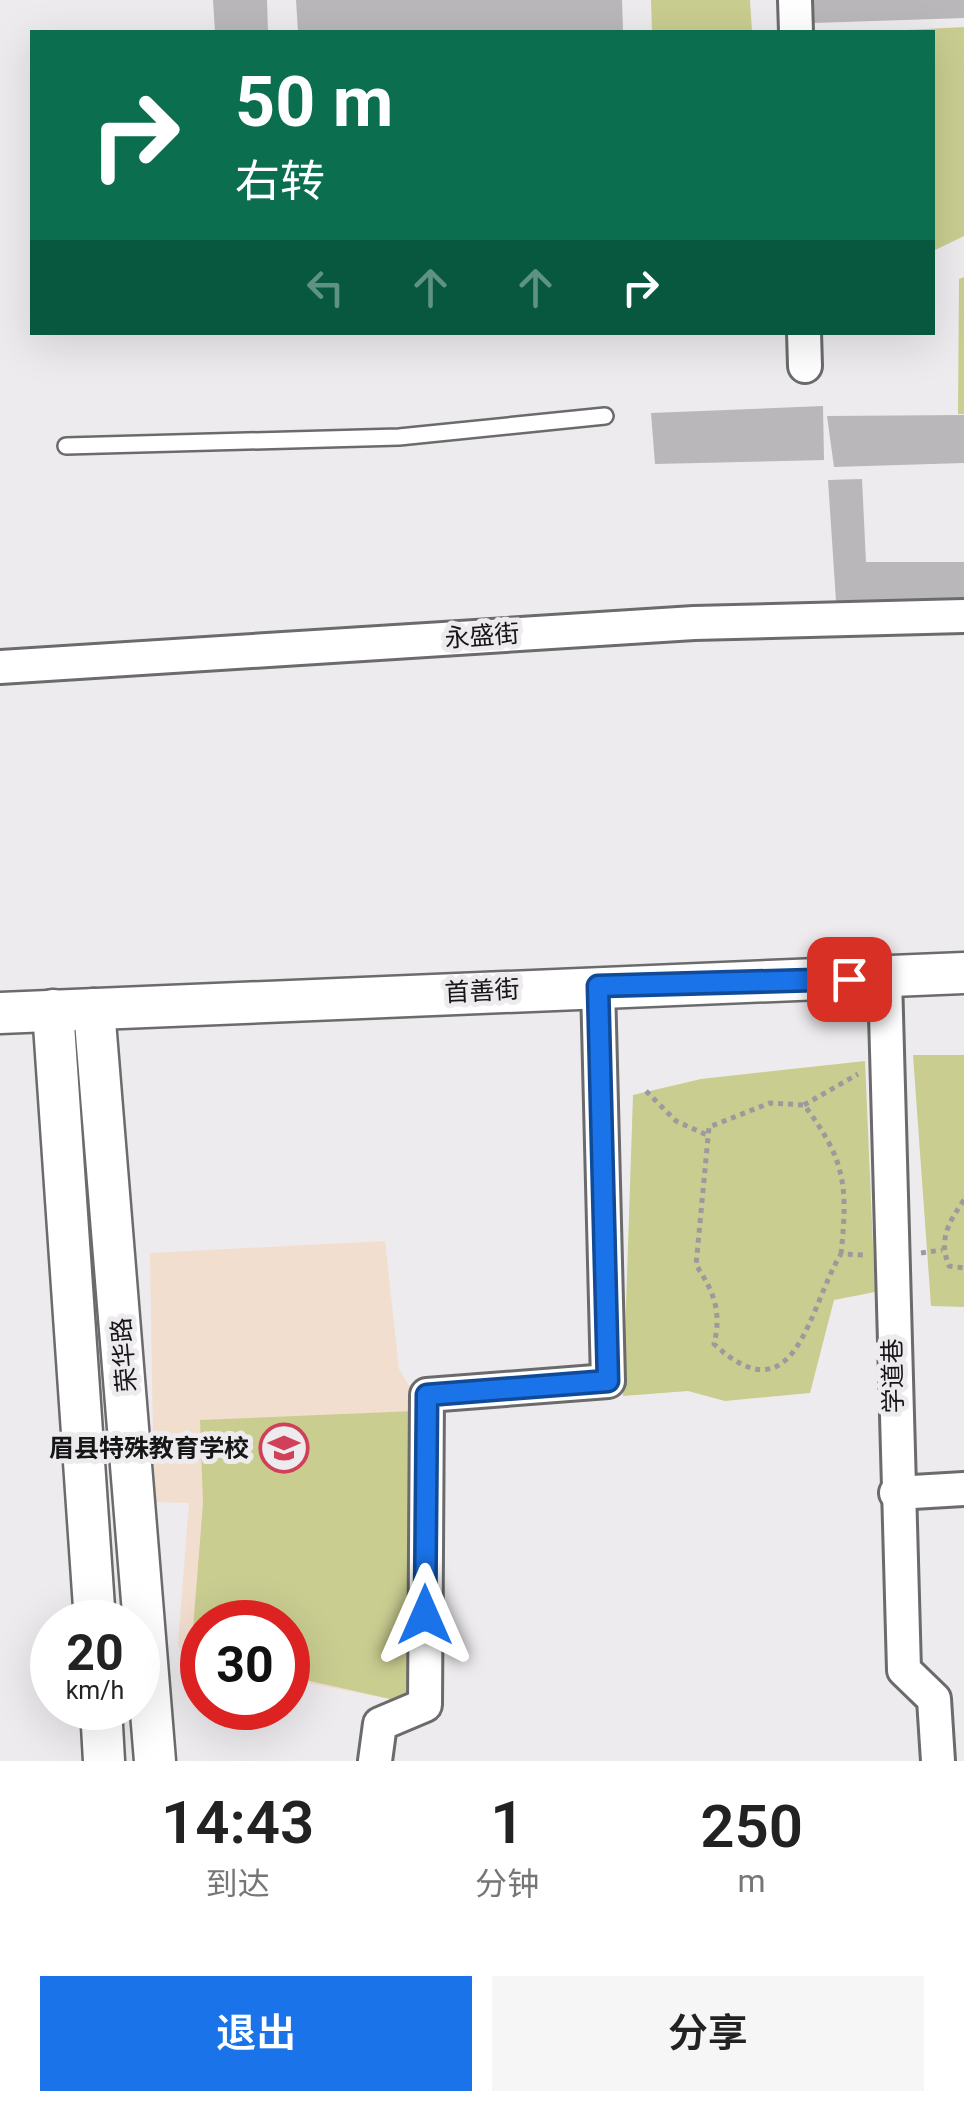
<!DOCTYPE html>
<html lang="zh">
<head>
<meta charset="utf-8">
<style>
  body { margin:0; font-family:Roboto,"Noto Sans SC",sans-serif; background:#f6f6f6; color:#222; height:100vh; display:flex; flex-direction:column; font-size:38px; white-space:nowrap }
  * { box-sizing:border-box; margin:0 }
  p { font-size:32px; color:#767676 }
  .icon { flex:none; width:55px; height:55px; fill:none; stroke:currentColor; stroke-width:2; stroke-linecap:round; stroke-linejoin:round }
  .map { position:relative; height:1761px; overflow:hidden }
  .drawer { display:flex; flex-direction:column; background:#fff; flex:1 }
  .drawer>* { flex:none }
  .top-card { position:absolute; left:30px; top:30px; width:905px; height:305px; border-radius:0px; box-shadow:0 10px 40px #0002; background:#0b6e4f; color:#fff; overflow:hidden }
  .speed { position:absolute; left:30px; top:1600px; display:flex; gap:20px; font-size:50px; font-weight:700; text-align:center }
  .speed>* { display:grid; place-content:center; width:130px; height:130px; border-radius:50%; background:#fff; box-shadow:0 10px 40px #0002; line-height:1 }
  .speed small { font-size:25px; font-weight:400 }
  .speed .limit { border:15px solid #d22; background:#fff; color:#111 }
  .pin { position:absolute; display:grid; place-items:center; width:85px; height:85px; color:#fff; margin:-42px; border-radius:20px; box-shadow:0 5px 15px #0006 }
  .me { position:absolute; width:110px; margin:-55px; rotate:0deg; stroke-linejoin:round; filter:drop-shadow(0 0 8px #0008) }
  .turn { display:flex; align-items:center; gap:35px; height:210px; padding:0 40px; font-size:45px }
  .turn .icon { width:130px; height:130px; stroke-width:2.5 }
  .turn b { display:block; font-size:70px; line-height:85px }
  .lanes { display:flex; align-items:center; height:95px; padding:0 40px; background:#0003; justify-content:center; gap:50px; direction:ltr }
  .lanes .off { opacity:.35 }
  .eta { display:flex; justify-content:space-evenly; align-items:center; height:170px; text-align:center }
  .eta b { font-size:60px; font-weight:600; line-height:70px }
  .button { display:flex; gap:20px; margin-top:auto; padding:20px 40px }
  .button a { flex:1; height:115px; border-radius:0px; background:#1a73e8; color:#fff; font-size:40px; font-weight:600; line-height:115px; text-align:center }
  .button a+a { background:#f6f6f6; color:#222 }
  .map>svg:first-child { display:block }
</style>
</head>
<body>
<div class="map">
<svg width="964" height="1761" viewBox="0 0 964 1761">
  <rect width="100%" height="100%" fill="#edebee"/>
  <polygon fill="#f2decf" points="385,1241 399,1369 414,1394 425,1688 399,1701 288,1679 288,1622 202,1622 202,1661 183,1658 178,1644 189,1503 154,1502 150,1253"/>
  <g fill="#cacd90">
    <polygon points="651,0 750,0 752,32 652,32"/>
    <polygon points="964,27 964,236 933,251 932,32 868,32"/>
    <polygon points="964,277 964,414 958,414 959,279"/>
    <polygon points="913,1055 964,1055 964,1307 931,1306"/>
    <polygon points="865,1061 875,1292 834,1300 810,1393 725,1401 688,1391 623,1396 633,1095 701,1079"/>
    <polygon points="415,1411 414,1689 399,1701 288,1676 288,1622 202,1622 202,1657 191,1654 203,1503 200,1420"/>
  </g>
  <g fill="#bab7ba">
    <polygon points="213,0 267,0 268,32 215,32"/>
    <polygon points="296,0 622,0 623,32 298,32"/>
    <polygon points="811,0 964,0 964,18 814,23"/>
    <polygon points="823,406 824,460 655,464 651,413"/>
    <polygon points="964,415 964,463 834,467 827,416"/>
    <polygon points="862,479 866,562 964,562 964,598 836,601 828,480"/>
  </g>
  <g fill="none" stroke-linecap="round" stroke-linejoin="round">
    <g stroke="#6b6a6c" stroke-width="20">
      <polyline id="service" points="66,446 399,437 605,416"/>
    </g>
    <g stroke="#6b6a6c" stroke-width="38">
      <g id="minor">
        <polyline points="795,0 796,32"/>
        <polyline points="804,332 805,366"/>
        <polyline points="0,667 694,623 964,616"/>
        <polyline points="885,978 904,1670 934,1699 938,1761"/>
        <polyline points="896,1493 964,1489"/>
        <polyline points="375,1761 380,1724 425,1705 427,1395 608,1381 598,986"/>
      </g>
    </g>
    <g stroke="#6b6a6c" stroke-width="45">
      <g id="tertiary">
        <polyline points="94,1009 155,1761"/>
        <polyline points="53,1010 95,1622"/>
        <polyline points="0,1013 964,973"/>
        <polyline points="101,1708 104,1761"/>
      </g>
    </g>
    <g stroke="#9c9a9c" stroke-width="5" stroke-dasharray="5 5" stroke-linecap="butt">
      <polyline points="646,1091 676,1121 707,1135"/>
      <polyline points="804,1105 858,1074"/>
      <path d="M964,1200c-15,22 -26,39 -15,66l15,2"/>
      <polyline points="921,1253 942,1250"/>
      <path d="M841,1254c7,-67 5,-94 -37,-149l-34,-2 -61,24 -13,138c18,27 26,47 18,79 83,77 95,-39 127,-90l24,1"/>
    </g>
    <use href="#service" stroke="#fff" stroke-width="15"/>
    <use href="#minor" stroke="#fff" stroke-width="32"/>
    <use href="#tertiary" stroke="#fff" stroke-width="40"/>
  </g>
  <g fill="none" stroke-linecap="round" stroke-linejoin="round">
    <g stroke="#114b97" stroke-width="25">
      <polyline id="route" points="425,1615 427,1395 608,1381 598,986 849,979"/>
    </g>
    <use href="#route" stroke="#1a73e8" stroke-width="18"/>
  </g>
  <defs>
    <g id="school-ring" transform="scale(2.5)"><circle r="9.5" fill="#edebee" stroke="#d04058" stroke-width="1.5"/><path d="M0-5L7-2L0 1L-7-2ZM-4 1L0 2.5L4 1V4Q0 6-4 4Z" fill="#d04058"/></g>
  </defs>
  <g fill-rule="evenodd">
    <use href="#school-ring" x="284" y="1448"/>
  </g>
  <g text-anchor="middle" dominant-baseline="central" stroke-width="10" stroke-linejoin="round" paint-order="stroke">
    <g font-size="25" fill="#171617" stroke="#edebee">
      <text transform="translate(482 636) rotate(-4)">永盛街</text>
      <text transform="translate(482 991) rotate(-3)">首善街</text>
      <text transform="translate(124 1355) rotate(-95)">荣华路</text>
      <text transform="translate(893 1376) rotate(-91)">学道巷</text>
    </g>
    <g font-size="25" font-weight="bold" fill="#171617" stroke="#edebee" text-anchor="end">
      <text x="249" y="1448">眉县特殊教育学校</text>
    </g>
  </g>
</svg>
<div class="speed"><div>20<small>km/h</small></div><div class="limit">30</div></div>
<div class="pin" style="left:849px;top:979px;background:#d93025"><svg class="icon" aria-label="arrive" viewBox="0 0 24 24"><path d="M6 21V4h12l-3 4 3 4H6"/></svg></div>
<svg class="me" style="left:425px;top:1615px" viewBox="-20 -20 40 40"><path d="M0-17L14 15 0 8-14 15z" fill="#1a73e8" stroke="#fff" stroke-width="4"/></svg>
<div class="top-card">
<div class="turn"><svg class="icon" aria-label="right" viewBox="0 0 24 24"><path d="M7 20v-9h11M14 6l5 5-5 5"/></svg><div><b>50 m</b>右转</div></div>
<div class="lanes"><svg class="icon off" aria-label="left" viewBox="0 0 24 24"><path d="M17 20v-9H6M10 6l-5 5 5 5"/></svg><svg class="icon off" aria-label="ahead" viewBox="0 0 24 24"><path d="M12 20V5M6 11l6-6 6 6"/></svg><svg class="icon off" aria-label="ahead" viewBox="0 0 24 24"><path d="M12 20V5M6 11l6-6 6 6"/></svg><svg class="icon" aria-label="right" viewBox="0 0 24 24"><path d="M7 20v-9h11M14 6l5 5-5 5"/></svg></div>
</div>
</div>
<section class="drawer">
<div class="eta">
<div><b>14:43</b><p>到达</p></div>
<div><b>1</b><p>分钟</p></div>
<div><b>250</b><p>m</p></div>
</div>
<div class="button"><a>退出</a><a>分享</a></div>
</section>
</body>
</html>
